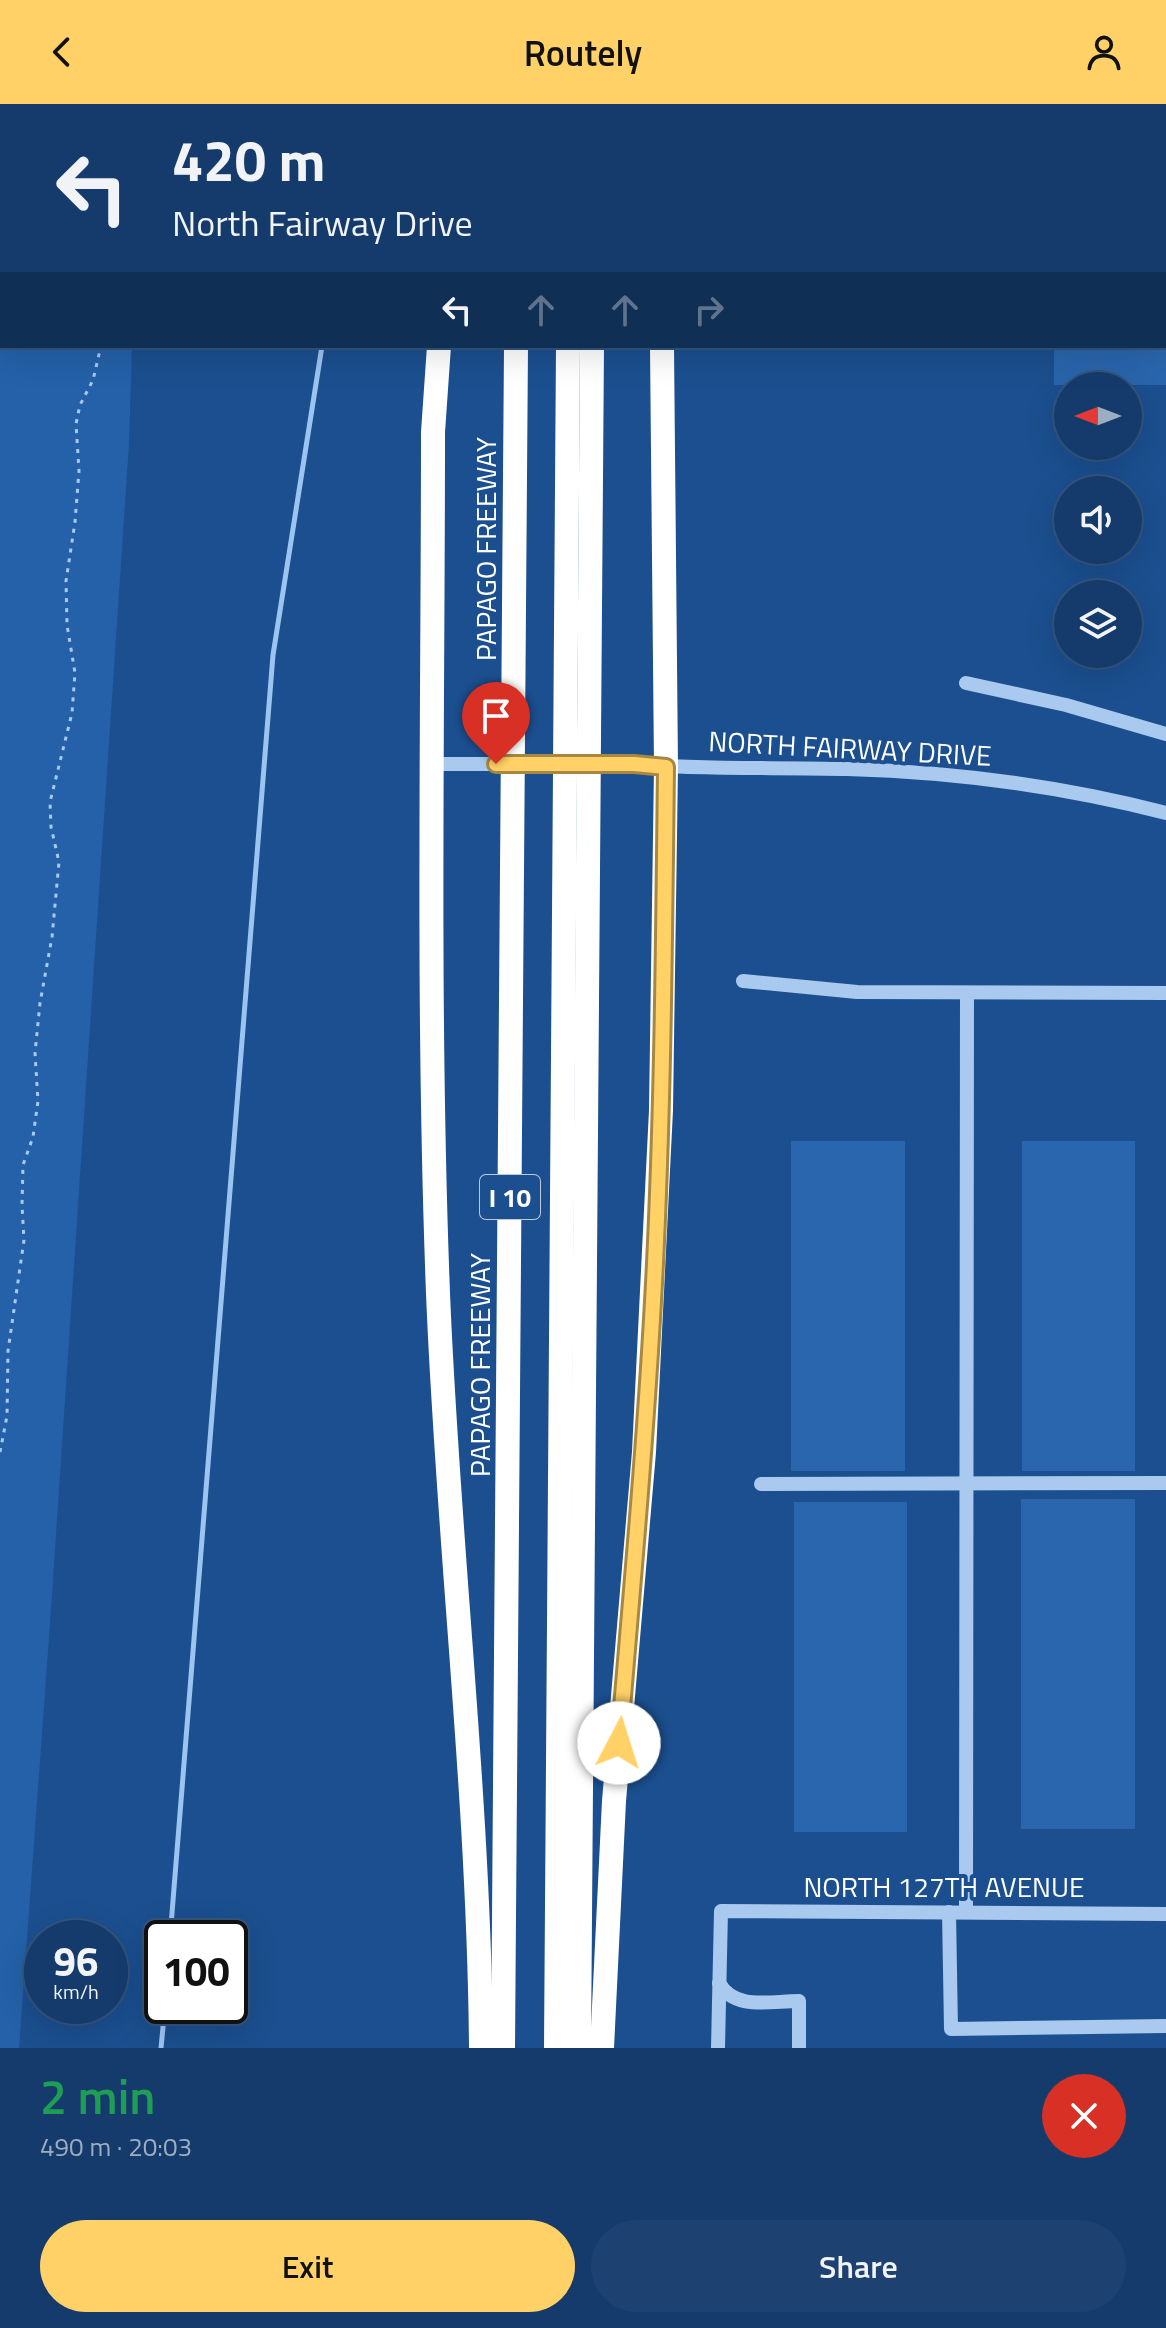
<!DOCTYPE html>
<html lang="en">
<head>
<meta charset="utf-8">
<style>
  body { margin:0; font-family:"Titillium Web",sans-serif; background:#1d4271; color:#f1f3f6; height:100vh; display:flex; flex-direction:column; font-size:30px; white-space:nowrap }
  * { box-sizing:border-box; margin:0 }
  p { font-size:26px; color:#9dadc1 }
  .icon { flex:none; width:44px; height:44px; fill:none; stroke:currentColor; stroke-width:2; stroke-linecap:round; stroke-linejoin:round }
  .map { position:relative; height:1944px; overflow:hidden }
  .drawer { display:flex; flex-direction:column; background:#143b6b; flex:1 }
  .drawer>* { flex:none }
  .hud { position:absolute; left:0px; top:0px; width:1166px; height:244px; box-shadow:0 8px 32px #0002,0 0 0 2px #33557e; background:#143b6b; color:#f1f3f6; overflow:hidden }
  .needle { width:52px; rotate:270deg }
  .tools { position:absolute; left:1054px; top:268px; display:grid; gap:16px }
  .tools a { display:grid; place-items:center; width:88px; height:88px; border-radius:50%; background:#143b6b; box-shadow:0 8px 32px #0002,0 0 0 2px #33557e; font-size:40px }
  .speed { position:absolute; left:24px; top:1816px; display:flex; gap:16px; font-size:40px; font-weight:700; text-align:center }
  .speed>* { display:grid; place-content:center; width:104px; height:104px; border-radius:50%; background:#143b6b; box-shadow:0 8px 32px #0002,0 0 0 2px #33557e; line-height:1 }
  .speed small { font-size:20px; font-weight:400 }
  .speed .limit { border:4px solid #111; border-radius:12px; background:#fff; color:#111 }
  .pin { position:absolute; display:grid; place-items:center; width:68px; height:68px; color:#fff; margin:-82px -34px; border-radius:50% 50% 50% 0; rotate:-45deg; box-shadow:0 0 8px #0007 }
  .pin .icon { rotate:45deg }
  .me { position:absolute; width:88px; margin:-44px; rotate:5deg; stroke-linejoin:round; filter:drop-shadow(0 0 6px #0008) }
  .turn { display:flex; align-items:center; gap:28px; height:168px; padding:0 40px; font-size:36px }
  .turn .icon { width:104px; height:104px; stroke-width:2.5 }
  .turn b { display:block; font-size:56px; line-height:68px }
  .lanes { display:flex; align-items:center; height:76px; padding:0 40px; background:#0003; justify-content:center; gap:40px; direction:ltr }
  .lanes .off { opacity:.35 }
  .round { display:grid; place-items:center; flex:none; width:84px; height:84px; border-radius:42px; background:#1d4271 }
  .headline { display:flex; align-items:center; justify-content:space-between; height:136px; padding:0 40px }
  h1 { font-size:48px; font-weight:600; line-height:60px; color:#1e9e55 }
  .action { display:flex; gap:16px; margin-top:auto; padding:16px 40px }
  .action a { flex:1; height:92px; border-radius:48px; background:#ffd166; color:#111; font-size:32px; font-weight:600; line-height:92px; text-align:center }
  .action a+a { background:#1d4271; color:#f1f3f6 }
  header { display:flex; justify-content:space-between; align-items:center; height:104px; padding:0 40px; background:#ffd166; color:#111; font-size:36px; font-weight:600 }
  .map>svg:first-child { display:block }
</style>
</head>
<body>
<header><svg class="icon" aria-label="back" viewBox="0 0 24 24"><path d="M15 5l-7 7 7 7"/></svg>Routely<svg class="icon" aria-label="person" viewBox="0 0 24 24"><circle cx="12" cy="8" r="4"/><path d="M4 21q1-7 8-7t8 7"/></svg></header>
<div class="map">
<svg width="1166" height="1944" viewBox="0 0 1166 1944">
  <rect width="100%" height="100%" fill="#1b4f8f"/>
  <polygon fill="#2461a8" points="0,0 146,0 2,2 2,242 132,242 129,340 50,1520 19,1944 0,1944"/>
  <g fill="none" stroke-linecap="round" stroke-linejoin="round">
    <g stroke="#9cc4f0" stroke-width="5">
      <polyline points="351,0 351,2"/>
      <polyline points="170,1834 273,551 322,242"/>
      <polyline points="161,1944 165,1902"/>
    </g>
  </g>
  <g fill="#2a66ad">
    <rect x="1054" y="242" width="112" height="39"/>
    <rect x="791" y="1037" width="114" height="330"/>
    <rect x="1022" y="1037" width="113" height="330"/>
    <rect x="1021" y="1395" width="114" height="330"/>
    <rect x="794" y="1398" width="113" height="330"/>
  </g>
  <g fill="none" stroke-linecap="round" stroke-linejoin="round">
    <g stroke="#a9c9ee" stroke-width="3" stroke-dasharray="4 6" stroke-linecap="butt">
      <polyline points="0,118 2,118"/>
      <polyline points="0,1348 7,1312 8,1247 24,1136 22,1101 23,1061 33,1033 38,997 35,949 40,899 52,833 59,758 51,723 50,698 72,609 75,569 67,521 66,477 75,418 79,367 76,320 80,301 93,276 101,242"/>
    </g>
    <g stroke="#a9c9ee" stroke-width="14">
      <polyline points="966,579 1066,601 1166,630"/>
      <polyline points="433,660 469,660"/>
      <path d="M634,660c70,6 142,3 213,5 108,3 215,17 319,44"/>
      <polyline points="743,877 857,888 1166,889"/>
      <polyline points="761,1380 1166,1379"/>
      <polyline points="949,1808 951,1925 1166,1922"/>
      <polyline points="966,1808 967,890"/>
      <path d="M719,1879c16,28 51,18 80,18v47"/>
      <polyline points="718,1944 721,1807 1166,1810"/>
    </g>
    <g stroke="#fff" stroke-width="24">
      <polyline points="649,0 649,2"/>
      <polyline points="459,2 459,0"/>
      <polyline points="518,2 518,0"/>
      <polyline points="569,2 569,0"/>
      <polyline points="593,2 593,0"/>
      <path d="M439,242l-6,86c0,287 -6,575 5,861 10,252 41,503 43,755"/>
      <polyline points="503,1944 516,242"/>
      <polyline points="556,1944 568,242"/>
      <polyline points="579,1944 592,242"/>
      <polyline points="602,1944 614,1697 644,1348 661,1006 666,663 662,242"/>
    </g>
    <polyline stroke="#a9c9ee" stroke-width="14" points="469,660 634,660"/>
  </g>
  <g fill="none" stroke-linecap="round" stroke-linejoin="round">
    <g stroke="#a68842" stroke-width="20">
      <path id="route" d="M496,660h138l32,3c-2,172 -3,344 -12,516 -8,153 -22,306 -35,460"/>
    </g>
    <use href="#route" stroke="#ffd166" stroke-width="14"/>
  </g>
  <g text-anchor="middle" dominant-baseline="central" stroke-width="8" stroke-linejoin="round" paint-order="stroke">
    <rect fill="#1b4f8f" stroke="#bbcadd" stroke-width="2" x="480" y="1071" width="60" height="44" rx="6"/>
    <g font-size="26" font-weight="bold" fill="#fff">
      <text x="510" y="1093">I 10</text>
    </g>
    <g font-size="28" fill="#fff" stroke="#1b4f8f">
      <text transform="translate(485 445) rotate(-90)">PAPAGO FREEWAY</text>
      <text transform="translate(850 644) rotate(3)">NORTH FAIRWAY DRIVE</text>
      <text transform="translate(479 1261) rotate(-90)">PAPAGO FREEWAY</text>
      <text x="944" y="1782">NORTH 127TH AVENUE</text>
    </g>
  </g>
</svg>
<div class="tools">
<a><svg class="needle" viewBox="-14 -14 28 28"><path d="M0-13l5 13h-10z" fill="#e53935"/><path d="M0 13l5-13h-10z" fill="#9dadc1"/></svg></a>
<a><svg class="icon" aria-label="sound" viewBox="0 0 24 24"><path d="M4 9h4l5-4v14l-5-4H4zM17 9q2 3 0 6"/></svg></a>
<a><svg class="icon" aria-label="layers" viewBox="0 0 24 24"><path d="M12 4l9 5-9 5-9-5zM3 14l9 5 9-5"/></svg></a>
</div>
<div class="speed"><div>96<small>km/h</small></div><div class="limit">100</div></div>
<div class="pin" style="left:496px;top:660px;background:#d93025"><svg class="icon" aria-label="arrive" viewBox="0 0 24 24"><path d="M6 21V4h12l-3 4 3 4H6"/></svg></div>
<svg class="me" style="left:619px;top:1639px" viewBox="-20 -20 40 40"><circle r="19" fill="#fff"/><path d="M0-13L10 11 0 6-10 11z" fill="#ffd166"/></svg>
<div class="hud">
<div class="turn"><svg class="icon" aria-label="left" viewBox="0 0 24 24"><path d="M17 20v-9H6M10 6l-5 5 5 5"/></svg><div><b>420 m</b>North Fairway Drive</div></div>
<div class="lanes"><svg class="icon" aria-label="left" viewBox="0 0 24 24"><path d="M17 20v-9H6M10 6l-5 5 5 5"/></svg><svg class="icon off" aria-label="ahead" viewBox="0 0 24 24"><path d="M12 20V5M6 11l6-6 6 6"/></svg><svg class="icon off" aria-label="ahead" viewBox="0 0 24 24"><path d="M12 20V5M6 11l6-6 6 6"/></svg><svg class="icon off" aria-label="right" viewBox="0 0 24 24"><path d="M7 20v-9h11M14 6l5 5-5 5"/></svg></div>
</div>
</div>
<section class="drawer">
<div class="headline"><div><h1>2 min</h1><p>490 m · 20:03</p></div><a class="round" style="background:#d93025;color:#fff"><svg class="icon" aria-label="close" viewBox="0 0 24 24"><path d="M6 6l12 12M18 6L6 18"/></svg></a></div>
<div class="action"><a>Exit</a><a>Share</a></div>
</section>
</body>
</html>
